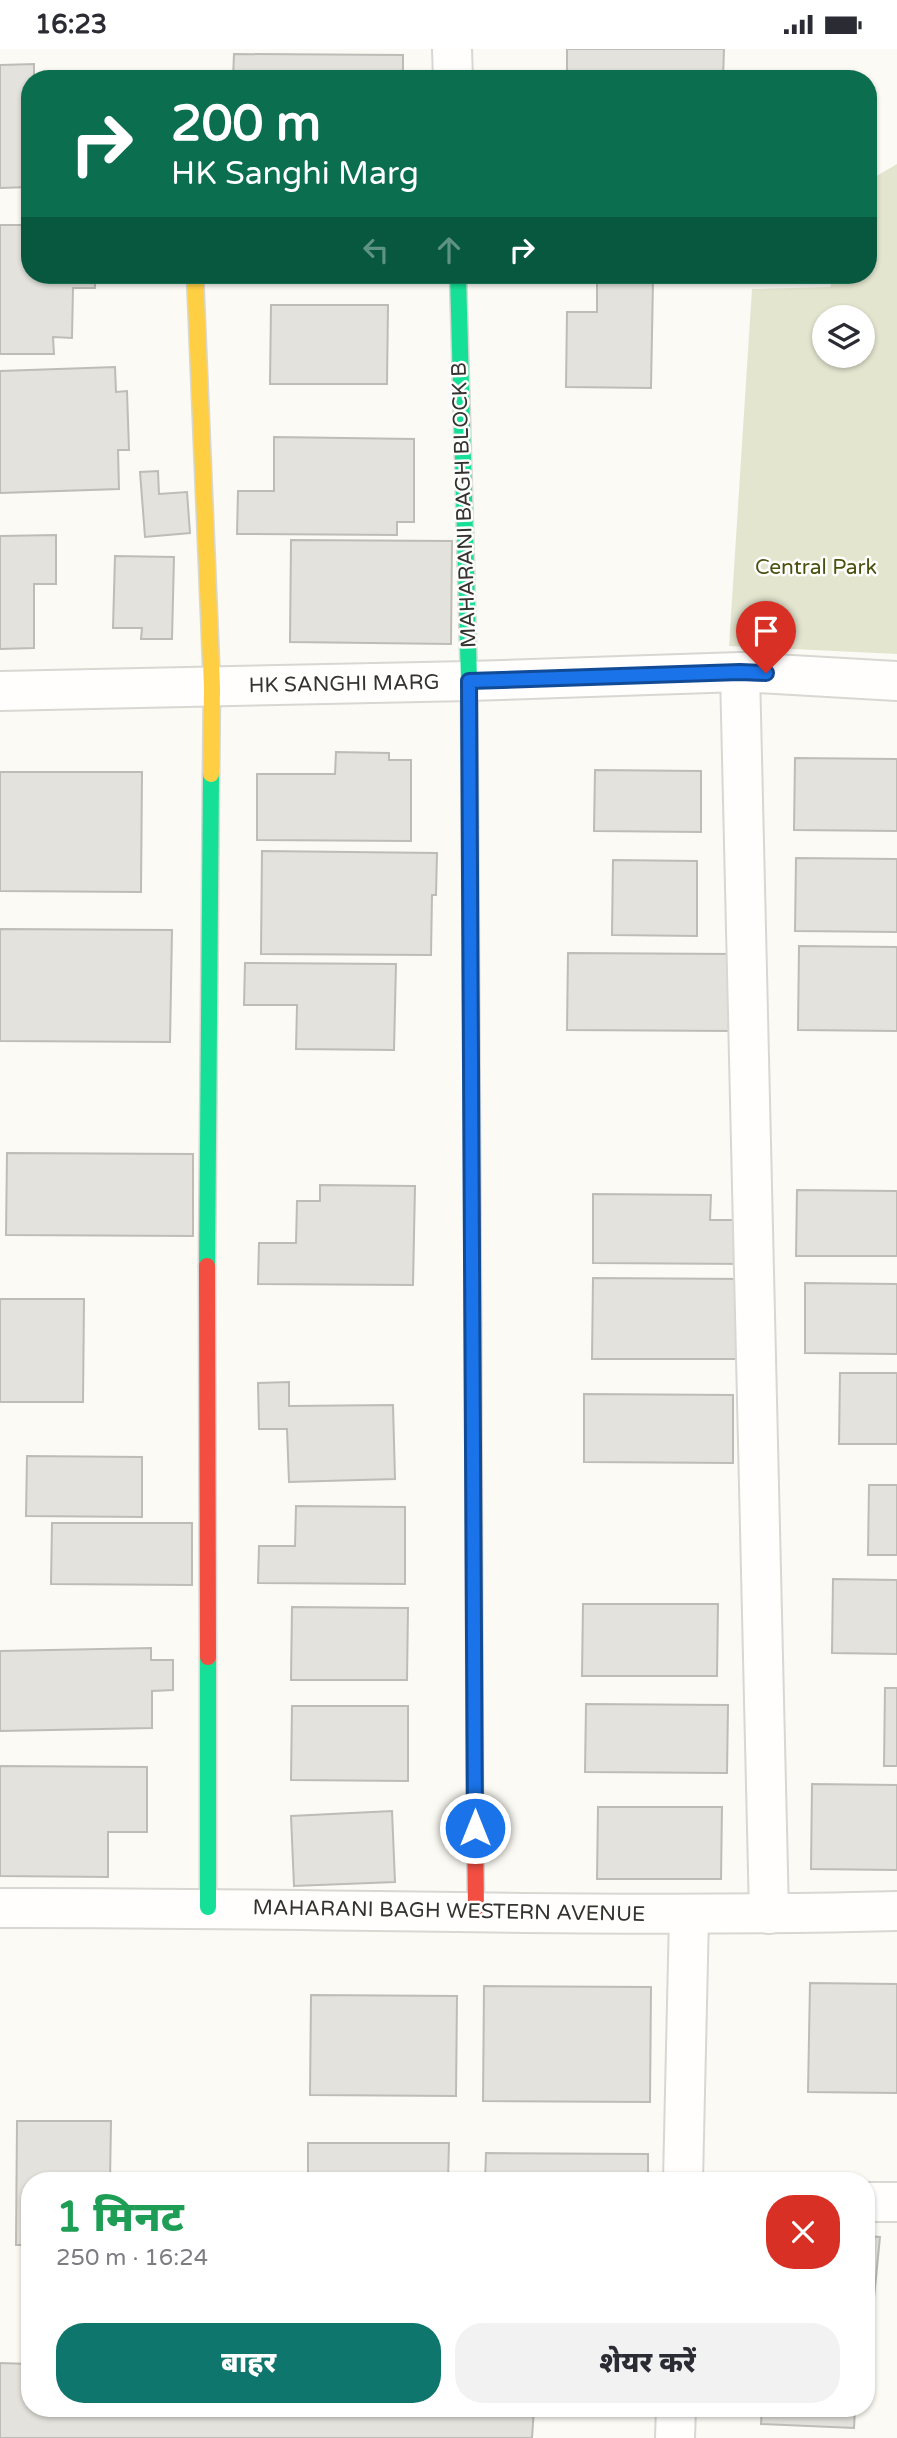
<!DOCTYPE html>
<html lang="hi">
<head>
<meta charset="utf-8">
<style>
  body { margin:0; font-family:"Varela Round","Noto Sans Devanagari",sans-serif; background:#f2f2f3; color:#2b2b33; height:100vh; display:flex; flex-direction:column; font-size:26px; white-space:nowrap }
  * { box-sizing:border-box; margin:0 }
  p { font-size:23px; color:#7c7c81 }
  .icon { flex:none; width:38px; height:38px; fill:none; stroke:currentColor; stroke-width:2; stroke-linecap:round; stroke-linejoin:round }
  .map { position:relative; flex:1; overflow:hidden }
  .panel { position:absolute; left:21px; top:2123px; width:854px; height:245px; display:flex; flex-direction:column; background:#fff; border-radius:28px; box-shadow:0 2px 5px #0004 }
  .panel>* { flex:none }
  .guide { position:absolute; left:21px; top:21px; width:856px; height:214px; border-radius:28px; box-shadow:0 2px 5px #0004; background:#0b6e4f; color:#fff; overflow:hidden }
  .tools { position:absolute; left:812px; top:256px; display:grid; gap:14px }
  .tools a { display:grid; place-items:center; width:63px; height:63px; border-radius:50%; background:#fff; box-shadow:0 2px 5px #0004; font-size:35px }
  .pin { position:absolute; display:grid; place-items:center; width:60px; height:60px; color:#fff; margin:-72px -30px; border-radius:50% 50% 50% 0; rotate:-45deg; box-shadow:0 0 7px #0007 }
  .pin .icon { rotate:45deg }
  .me { position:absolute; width:77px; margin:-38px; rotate:0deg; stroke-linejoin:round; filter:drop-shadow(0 0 5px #0008) }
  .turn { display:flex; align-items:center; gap:24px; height:147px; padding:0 35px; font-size:32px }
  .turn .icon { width:91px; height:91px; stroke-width:2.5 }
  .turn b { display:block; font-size:49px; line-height:60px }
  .lanes { display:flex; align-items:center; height:66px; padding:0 35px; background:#0003; justify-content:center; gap:35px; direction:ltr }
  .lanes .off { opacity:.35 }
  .round { display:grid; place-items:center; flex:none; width:74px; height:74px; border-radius:28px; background:#f2f2f3 }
  .overview { display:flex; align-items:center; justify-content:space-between; height:119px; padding:0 35px }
  h1 { font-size:42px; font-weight:800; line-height:52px; color:#1e9e55 }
  .action { display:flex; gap:14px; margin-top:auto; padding:14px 35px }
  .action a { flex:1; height:80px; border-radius:28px; background:#0f766e; color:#fff; font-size:28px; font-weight:800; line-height:80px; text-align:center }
  .action a+a { background:#f2f2f3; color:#2b2b33 }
  .status { display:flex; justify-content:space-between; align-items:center; height:49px; padding:0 35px; background:#fff; direction:ltr }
  .status svg { height:19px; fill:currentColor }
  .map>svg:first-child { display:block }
</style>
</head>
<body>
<div class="status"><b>16:23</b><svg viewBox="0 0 49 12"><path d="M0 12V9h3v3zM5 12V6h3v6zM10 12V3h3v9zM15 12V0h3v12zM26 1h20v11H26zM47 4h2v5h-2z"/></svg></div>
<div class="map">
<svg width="897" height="2389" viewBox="0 0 897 2389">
  <rect width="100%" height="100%" fill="#fcfaf4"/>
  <path fill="#e4e5cf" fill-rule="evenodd" d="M897,115v490l-168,-8 23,-357 78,-2 5,-12h33v-94zM824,268h39v38h-39z"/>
  <g fill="#e3e2dc" stroke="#bebcb7" stroke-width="2">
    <polygon points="567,0 724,0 723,30 567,30"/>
    <polygon points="234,5 403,6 403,30 233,30"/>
    <polygon points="34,15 34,28 57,30 30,30 30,138 0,139 0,16"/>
    <polygon points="0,176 30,176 30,226 95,226 95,239 73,239 72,289 53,288 54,305 0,305"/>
    <polygon points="231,226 443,226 443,230 231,229"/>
    <polygon points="597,230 653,231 651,339 566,338 567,263 597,263"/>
    <polygon points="271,256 388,256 387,335 270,335"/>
    <polygon points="115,318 116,343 127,342 129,401 118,401 119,440 0,444 0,322"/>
    <polygon points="274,388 414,390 414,473 397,473 397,486 237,485 238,442 274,442"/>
    <polygon points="158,422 159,445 187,443 190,484 145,488 140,423"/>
    <polygon points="56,486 56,535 34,535 34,599 0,600 0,487"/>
    <polygon points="291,491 452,492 451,595 290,593"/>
    <polygon points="115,507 174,508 172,590 141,590 142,579 113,579"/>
    <polygon points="336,703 389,704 389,711 411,711 411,792 257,791 257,725 335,725"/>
    <polygon points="795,709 897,710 897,782 794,781"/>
    <polygon points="595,721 701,722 701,783 594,782"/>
    <polygon points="0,723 142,723 141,843 0,842"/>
    <polygon points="262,802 437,804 436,846 432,846 431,906 261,905"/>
    <polygon points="796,809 897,810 897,883 795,882"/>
    <polygon points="613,811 697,812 697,887 612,886"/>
    <polygon points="0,880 172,881 170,993 0,992"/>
    <polygon points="799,897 897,898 897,982 798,981"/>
    <polygon points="568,904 734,905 733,982 567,981"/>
    <polygon points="245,914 396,915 394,1001 296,1000 297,956 244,956"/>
    <polygon points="7,1104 193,1105 193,1187 6,1186"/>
    <polygon points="320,1136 415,1137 413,1236 258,1235 259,1194 296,1194 297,1152 320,1152"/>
    <polygon points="797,1141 897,1142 897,1207 796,1207"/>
    <polygon points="593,1145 711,1146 710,1171 749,1171 748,1215 593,1214"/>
    <polygon points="593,1229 748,1230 747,1310 592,1310"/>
    <polygon points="805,1234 897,1235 897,1305 805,1304"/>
    <polygon points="0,1250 84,1250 83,1353 0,1353"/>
    <polygon points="840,1324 897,1324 897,1395 839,1395"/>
    <polygon points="289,1333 289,1357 393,1356 395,1430 289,1433 287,1380 259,1380 258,1334"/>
    <polygon points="584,1345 733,1346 733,1414 584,1413"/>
    <polygon points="27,1407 142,1408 142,1468 26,1467"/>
    <polygon points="869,1436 897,1436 897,1506 868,1506"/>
    <polygon points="296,1457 405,1458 405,1535 258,1534 259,1497 295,1497"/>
    <polygon points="52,1474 192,1474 192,1536 51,1535"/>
    <polygon points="833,1530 897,1531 897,1605 832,1604"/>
    <polygon points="583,1555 718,1555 717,1627 582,1627"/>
    <polygon points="292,1558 408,1559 407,1631 291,1631"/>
    <polygon points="151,1599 151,1611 173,1611 173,1641 152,1642 152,1679 0,1682 0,1602"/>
    <polygon points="885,1639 897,1639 897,1717 884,1717"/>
    <polygon points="586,1655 728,1656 727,1724 585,1723"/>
    <polygon points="292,1657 408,1657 408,1732 291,1731"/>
    <polygon points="0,1717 147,1718 147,1783 108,1783 108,1828 0,1827"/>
    <polygon points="812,1735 897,1736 897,1821 811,1820"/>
    <polygon points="598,1758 722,1758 721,1830 597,1830"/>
    <polygon points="392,1762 395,1833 294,1837 291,1767"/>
    <polygon points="810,1934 897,1935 897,2044 808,2043"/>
    <polygon points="484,1937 651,1938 650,2053 483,2052"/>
    <polygon points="311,1946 457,1947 456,2047 310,2046"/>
    <polygon points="17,2072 111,2072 110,2132 30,2132 30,2196 16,2196"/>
    <polygon points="308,2094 449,2094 448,2132 308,2132"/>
    <polygon points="486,2104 648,2105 648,2132 485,2132"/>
    <polygon points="866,2187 880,2188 872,2269 866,2269"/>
    <polygon points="0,2314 30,2315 30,2359 534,2359 532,2389 0,2389"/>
    <polygon points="762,2359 855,2359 854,2379 761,2375"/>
  </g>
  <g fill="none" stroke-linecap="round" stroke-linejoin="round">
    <g stroke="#d8d7d1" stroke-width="42">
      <g id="street">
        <polyline points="452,0 453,30"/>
        <polyline points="740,623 769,1865"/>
        <polyline points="0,642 469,632 740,623 897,632"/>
        <path d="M0,1859c299,-1 598,11 897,3"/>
        <polyline points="683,2132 689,1866"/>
        <polyline points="866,2153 897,2153"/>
        <polyline points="675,2389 676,2359"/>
      </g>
    </g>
    <g stroke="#d8d7d1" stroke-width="19">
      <g id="fast">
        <polyline points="458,226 469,632 470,778"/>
        <polyline points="207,1217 211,725"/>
        <polyline points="208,1608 208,1858"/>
      </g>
    </g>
    <g stroke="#d8d7d1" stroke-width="19">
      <g id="slow">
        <polyline points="195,226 212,638 211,725"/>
        <polyline points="473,1275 475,1773"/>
      </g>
    </g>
    <g stroke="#d8d7d1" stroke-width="19">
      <g id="jam">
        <polyline points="470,778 473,1275"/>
        <polyline points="207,1217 208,1608"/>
        <polyline points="475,1773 476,1863"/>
      </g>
    </g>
    <use href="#street" stroke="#fffefd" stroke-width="38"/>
    <use href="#fast" stroke="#16e098" stroke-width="16"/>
    <use href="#slow" stroke="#ffcf43" stroke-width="16"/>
    <use href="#jam" stroke="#f24e42" stroke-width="16"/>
  </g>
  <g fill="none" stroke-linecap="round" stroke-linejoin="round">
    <g stroke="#114b97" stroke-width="18">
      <polyline id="route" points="475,1779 469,632 740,623 766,624"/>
    </g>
    <use href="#route" stroke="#1a73e8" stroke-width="12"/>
  </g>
  <g text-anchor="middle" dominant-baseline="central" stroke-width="5" stroke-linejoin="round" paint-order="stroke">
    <g font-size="21" fill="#34332d" stroke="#fff">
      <text transform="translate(464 456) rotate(-92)">MAHARANI BAGH BLOCK B</text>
      <text transform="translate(344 635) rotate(-1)">HK SANGHI MARG</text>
      <text transform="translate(449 1862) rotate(1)">MAHARANI BAGH WESTERN AVENUE</text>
    </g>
    <g font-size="21" fill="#4d510f" stroke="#fff">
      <text x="816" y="518">Central Park</text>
    </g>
  </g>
</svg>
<div class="tools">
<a><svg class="icon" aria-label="layers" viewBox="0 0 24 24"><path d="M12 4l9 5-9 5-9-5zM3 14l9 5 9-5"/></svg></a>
</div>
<div class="pin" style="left:766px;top:624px;background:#d93025"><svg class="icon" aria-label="arrive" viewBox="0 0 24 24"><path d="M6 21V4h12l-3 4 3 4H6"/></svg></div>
<svg class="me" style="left:475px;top:1779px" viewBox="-20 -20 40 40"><circle r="17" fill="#1a73e8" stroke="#fff" stroke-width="3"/><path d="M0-11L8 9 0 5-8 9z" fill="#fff"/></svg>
<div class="guide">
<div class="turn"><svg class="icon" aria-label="right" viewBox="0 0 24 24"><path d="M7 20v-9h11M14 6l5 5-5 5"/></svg><div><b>200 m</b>HK Sanghi Marg</div></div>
<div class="lanes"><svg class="icon off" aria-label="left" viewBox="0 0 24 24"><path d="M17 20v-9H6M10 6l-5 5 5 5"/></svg><svg class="icon off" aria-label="ahead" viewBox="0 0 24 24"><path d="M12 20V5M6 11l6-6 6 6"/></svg><svg class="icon" aria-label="right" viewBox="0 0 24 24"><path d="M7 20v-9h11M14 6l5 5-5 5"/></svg></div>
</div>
<section class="panel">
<div class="overview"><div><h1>1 मिनट</h1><p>250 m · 16:24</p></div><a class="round" style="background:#d93025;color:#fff"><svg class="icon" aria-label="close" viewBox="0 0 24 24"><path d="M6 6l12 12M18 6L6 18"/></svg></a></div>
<div class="action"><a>बाहर</a><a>शेयर करें</a></div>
</section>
</div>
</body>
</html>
